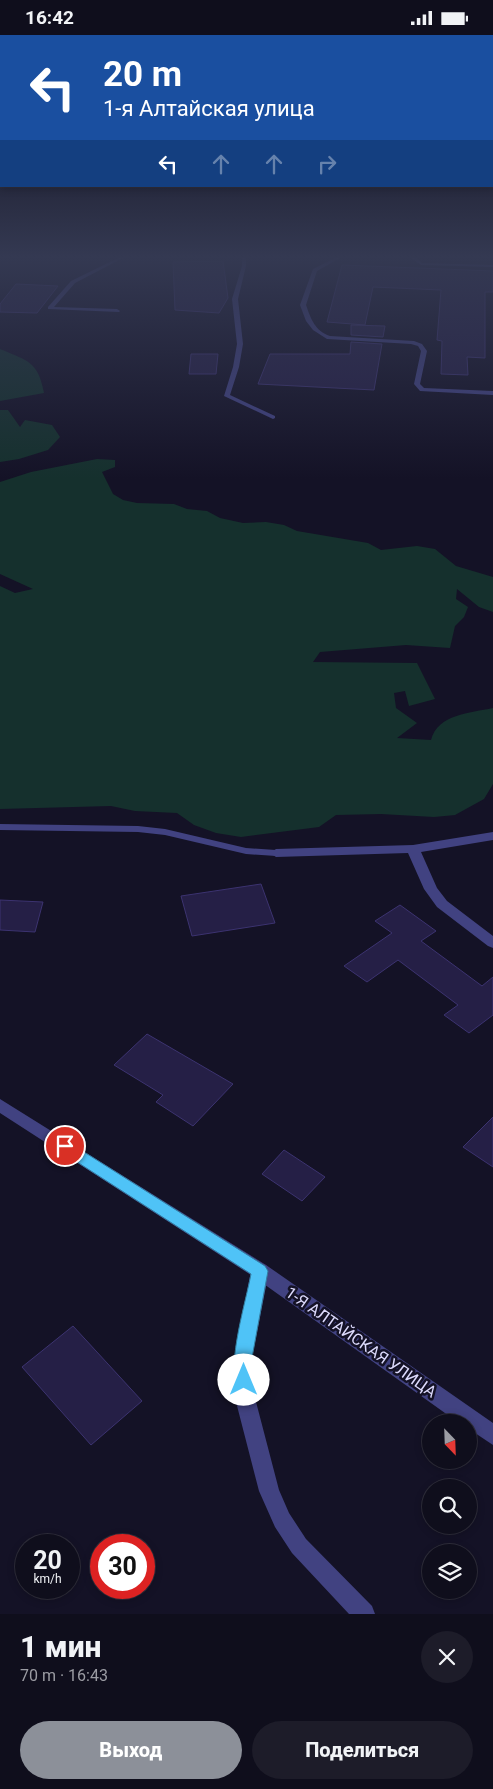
<!DOCTYPE html>
<html lang="ru">
<head>
<meta charset="utf-8">
<style>
  body { margin:0; font-family:Roboto,sans-serif; background:#1d1c29; color:#f1f3f6; height:100vh; display:flex; flex-direction:column; font-size:19px; white-space:nowrap }
  * { box-sizing:border-box; margin:0 }
  p { font-size:16px; color:#9b9ca3 }
  .icon { flex:none; width:28px; height:28px; fill:none; stroke:currentColor; stroke-width:2; stroke-linecap:round; stroke-linejoin:round }
  .map { position:relative; height:1579px; overflow:hidden }
  .side { display:flex; flex-direction:column; background:#0f0e1c; flex:1 }
  .side>* { flex:none }
  .top-card { position:absolute; left:0px; top:0px; width:494px; height:152px; box-shadow:0 2px 8px #0003,0 0 0 1px #2f2e3b; background:#1a4fa0; color:#fff; overflow:hidden }
  .needle { width:32px; rotate:157deg }
  .buttons { position:absolute; left:422px; top:1379px; display:grid; gap:10px }
  .buttons a { display:grid; place-items:center; width:55px; height:55px; border-radius:50%; background:#0f0e1c; box-shadow:0 2px 8px #0003,0 0 0 1px #2f2e3b; font-size:25px }
  .speed { position:absolute; left:15px; top:1499px; display:flex; gap:10px; font-size:25px; font-weight:700; text-align:center }
  .speed>* { display:grid; place-content:center; width:65px; height:65px; border-radius:50%; background:#0f0e1c; box-shadow:0 2px 8px #0003,0 0 0 1px #2f2e3b; line-height:1 }
  .speed small { font-size:12px; font-weight:400 }
  .speed .limit { border:8px solid #d22; background:#fff; color:#111 }
  .pin { position:absolute; display:grid; place-items:center; width:42px; height:42px; color:#fff; margin:-21px; border:2px solid #fff; border-radius:50%; box-shadow:0 1px 5px #0007 }
  .me { position:absolute; width:55px; margin:-28px; rotate:0deg; stroke-linejoin:round; filter:drop-shadow(0 0 4px #0008) }
  .turn { display:flex; align-items:center; gap:18px; height:105px; padding:0 20px; font-size:22px }
  .turn .icon { width:65px; height:65px; stroke-width:2.5 }
  .turn b { display:block; font-size:35px; line-height:42px }
  .lanes { display:flex; align-items:center; height:48px; padding:0 20px; background:#0003; justify-content:center; gap:25px; direction:ltr }
  .lanes .off { opacity:.35 }
  .round { display:grid; place-items:center; flex:none; width:52px; height:52px; border-radius:26px; background:#1d1c29 }
  .overview { display:flex; align-items:center; justify-content:space-between; height:85px; padding:0 20px }
  h1 { font-size:30px; font-weight:800; line-height:38px }
  .primary-button { display:flex; gap:10px; margin-top:auto; padding:10px 20px }
  .primary-button a { flex:1; height:58px; border-radius:30px; background:#8c9099; color:#fff; font-size:20px; font-weight:800; line-height:58px; text-align:center }
  .primary-button a+a { background:#1d1c29; color:#f1f3f6 }
  .status { display:flex; justify-content:space-between; align-items:center; height:35px; padding:0 25px; background:#0f0e1c; direction:ltr }
  .status svg { height:14px; fill:currentColor }
  .map>svg:first-child { display:block }
</style>
</head>
<body>
<div class="status"><b>16:42</b><svg viewBox="0 0 49 12"><path d="M0 12V9h3v3zM5 12V6h3v6zM10 12V3h3v9zM15 12V0h3v12zM26 1h20v11H26zM47 4h2v5h-2z"/></svg></div>
<div class="map">
<svg width="493" height="1579" viewBox="0 0 493 1579">
  <rect width="100%" height="100%" fill="#141226"/>
  <g fill="#15302d">
    <path d="M0,314c28,12 38,12 44,44l-44,8z"/>
    <polygon points="0,375 8,375 20,392 25,385 52,390 60,402 48,415 19,424 0,427"/>
    <path d="M97,424l18,1v7l-13,5 11,22 10,6 14,3 37,1 13,5 20,2 13,7 23,5 23,-1 18,3 13,6 71,12 13,7 36,-4 18,3 21,17 37,11v35l-14,-5 -22,-18 -1,10 12,8 -4,10 -9,9 -5,22 -44,-3 -86,7 -7,10 104,1 18,36 -26,7 -4,-15 -11,2 2,15 21,15 -20,15 34,2c7,-26 39,-27 62,-32v76l-9,15 -29,16 -21,2 -53,-3 -45,1 -17,12 -78,10 -25,-4 -22,-8 -17,-12 -42,-2 -24,-5 -111,3v-223l15,7 18,-4 -33,-15v-92l31,-10z"/>
  </g>
  <g fill="#251f46" stroke="#3c3370">
    <polygon points="223,226 228,263 219,278 175,275 173,227"/>
    <polygon points="342,230 493,236 493,257 485,257 485,323 467,322 468,340 441,339 442,306 437,305 441,255 373,252 365,290 327,287"/>
    <polygon points="16,249 58,251 37,278 0,277 0,269"/>
    <polygon points="351,290 385,291 383,302 351,300"/>
    <polygon points="351,307 382,309 374,355 258,349 270,319 350,319"/>
    <polygon points="191,319 218,319 216,339 189,339"/>
    <polygon points="261,849 275,888 192,901 181,861"/>
    <polygon points="0,865 43,867 35,897 0,895"/>
    <polygon points="400,870 436,896 421,906 482,951 493,942 493,980 469,998 444,980 458,970 398,925 367,947 344,931 392,898 375,886"/>
    <polygon points="147,999 233,1049 193,1091 156,1067 163,1060 114,1030"/>
    <polygon points="493,1082 493,1132 463,1112"/>
    <polygon points="284,1115 325,1142 302,1166 262,1139"/>
    <polygon points="73,1291 142,1366 91,1410 22,1332"/>
  </g>
  <g fill="none" stroke-linecap="round" stroke-linejoin="round">
    <g fill="#414281" fill-rule="evenodd">
      <polygon points="118,223 123,223 75,248 54,272 117,274 120,276 119,277 48,274 48,272 71,246"/>
      <polygon points="242,223 246,223 246,231 238,264 243,309 239,332 230,360 275,381 275,383 273,384 224,361 233,332 237,309 232,264 242,231"/>
      <path d="M335,223h5l-23,13 -11,34c5,14 9,26 24,31l84,5 8,3 5,7 -7,33 4,4 69,3v4l-73,-4 -6,-7 7,-33 -3,-5 -7,-2 -84,-5 -14,-9 -7,-9 -6,-16 13,-36z"/>
      <polygon points="411,223 416,223 422,228 493,230 493,232 421,230"/>
      <polygon points="0,789 138,791 165,794 246,813 276,815 281,818 276,821 246,819 165,800 138,797 0,795"/>
    </g>
    <g fill="#414281" fill-rule="evenodd">
      <polygon points="493,797 493,805 421,817 437,853 447,866 493,901 493,913 488,911 437,872 424,854 408,818 276,822 270,818 276,814 413,810"/>
      <polygon points="260,1228 266,1230 269,1236 251,1328 255,1363 279,1455 289,1478 306,1504 372,1571 375,1579 349,1579 292,1518 275,1492 259,1456 235,1363 233,1328 251,1236 254,1230"/>
    </g>
    <polygon fill="#414281" fill-rule="evenodd" points="0,1064 266,1230 493,1388 493,1410 469,1394 469,1388 459,1388 254,1242 0,1078"/>
  </g>
  <linearGradient id="sky" x2="0" y2="1"><stop stop-color="#0b0a15"/><stop offset="0.5" stop-color="#343952"/><stop offset="1" stop-color="#343952" stop-opacity="0"/></linearGradient>
  <rect width="493" height="444" fill="url(#sky)"/>
  <path fill="#4fc3f7" stroke="#337fa1" d="M65,1105l200,126 3,5 -17,92 1,17 -2,6 -6,3 -7,-3c-10,-23 9,-85 14,-112l-191,-123 -2,-5 2,-4z"/>
  <g text-anchor="middle" dominant-baseline="central" stroke-width="5" stroke-linejoin="round" paint-order="stroke">
    <g font-size="16" fill="#dcdafc" stroke="#141226">
      <text transform="translate(361 1307) rotate(35)">1-Я АЛТАЙСКАЯ УЛИЦА</text>
    </g>
  </g>
</svg>
<div class="buttons">
<a><svg class="needle" viewBox="-14 -14 28 28"><path d="M0-13l5 13h-10z" fill="#e53935"/><path d="M0 13l5-13h-10z" fill="#9b9ca3"/></svg></a>
<a><svg class="icon" aria-label="search" viewBox="0 0 24 24"><circle cx="10" cy="10" r="6"/><path d="M15 15l6 6"/></svg></a>
<a><svg class="icon" aria-label="layers" viewBox="0 0 24 24"><path d="M12 4l9 5-9 5-9-5zM3 14l9 5 9-5"/></svg></a>
</div>
<div class="speed"><div>20<small>km/h</small></div><div class="limit">30</div></div>
<div class="pin" style="left:65px;top:1111px;background:#d93025"><svg class="icon" aria-label="arrive" viewBox="0 0 24 24"><path d="M6 21V4h12l-3 4 3 4H6"/></svg></div>
<svg class="me" style="left:244px;top:1345px" viewBox="-20 -20 40 40"><circle r="19" fill="#fff"/><path d="M0-13L10 11 0 6-10 11z" fill="#4fc3f7"/></svg>
<div class="top-card">
<div class="turn"><svg class="icon" aria-label="left" viewBox="0 0 24 24"><path d="M17 20v-9H6M10 6l-5 5 5 5"/></svg><div><b>20 m</b>1-я Алтайская улица</div></div>
<div class="lanes"><svg class="icon" aria-label="left" viewBox="0 0 24 24"><path d="M17 20v-9H6M10 6l-5 5 5 5"/></svg><svg class="icon off" aria-label="ahead" viewBox="0 0 24 24"><path d="M12 20V5M6 11l6-6 6 6"/></svg><svg class="icon off" aria-label="ahead" viewBox="0 0 24 24"><path d="M12 20V5M6 11l6-6 6 6"/></svg><svg class="icon off" aria-label="right" viewBox="0 0 24 24"><path d="M7 20v-9h11M14 6l5 5-5 5"/></svg></div>
</div>
</div>
<section class="side">
<div class="overview"><div><h1>1 мин</h1><p>70 m · 16:43</p></div><a class="round"><svg class="icon" aria-label="close" viewBox="0 0 24 24"><path d="M6 6l12 12M18 6L6 18"/></svg></a></div>
<div class="primary-button"><a>Выход</a><a>Поделиться</a></div>
</section>
</body>
</html>
